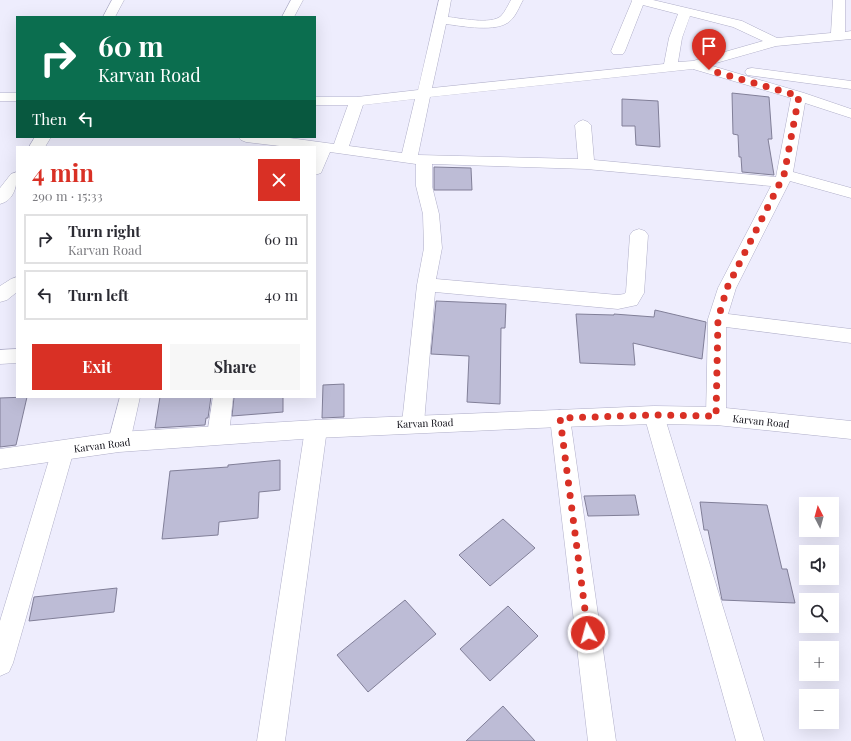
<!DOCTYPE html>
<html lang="en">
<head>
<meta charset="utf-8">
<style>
  body { margin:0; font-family:"Playfair Display",serif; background:#f7f7f7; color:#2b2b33; height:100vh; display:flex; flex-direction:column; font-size:15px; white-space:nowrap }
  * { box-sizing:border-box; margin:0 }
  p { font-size:13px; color:#7c7c81 }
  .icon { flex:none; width:22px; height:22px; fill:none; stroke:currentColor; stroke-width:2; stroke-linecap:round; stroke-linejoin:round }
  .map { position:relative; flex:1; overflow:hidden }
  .drawer { position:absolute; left:16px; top:146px; width:300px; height:252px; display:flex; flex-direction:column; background:#fff; border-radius:0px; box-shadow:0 4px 16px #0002 }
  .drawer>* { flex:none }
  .guide { position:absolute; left:16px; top:16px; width:300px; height:122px; border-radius:0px; box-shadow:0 4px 16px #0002; background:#0b6e4f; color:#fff; overflow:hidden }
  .needle { width:26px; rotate:354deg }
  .fabs { position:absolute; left:799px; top:497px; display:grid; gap:8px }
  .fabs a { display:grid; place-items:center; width:40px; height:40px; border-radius:0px; background:#fff; box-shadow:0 4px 16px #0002; font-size:20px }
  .pin { position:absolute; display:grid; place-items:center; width:34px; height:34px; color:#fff; margin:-41px -17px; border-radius:50% 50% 50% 0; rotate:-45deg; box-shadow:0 0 4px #0007 }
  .pin .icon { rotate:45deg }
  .me { position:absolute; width:44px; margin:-22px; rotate:353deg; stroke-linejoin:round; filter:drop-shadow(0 0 3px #0008) }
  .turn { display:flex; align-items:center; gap:14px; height:84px; padding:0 16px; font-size:18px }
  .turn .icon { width:52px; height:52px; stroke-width:2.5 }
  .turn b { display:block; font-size:28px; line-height:34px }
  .then { display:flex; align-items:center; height:38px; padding:0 16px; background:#0003; gap:8px; font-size:15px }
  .round { display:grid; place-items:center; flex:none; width:42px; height:42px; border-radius:0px; background:#f7f7f7 }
  .headline { display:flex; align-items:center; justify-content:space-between; height:68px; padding:0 16px }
  h1 { font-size:24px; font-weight:700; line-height:30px; color:#d93025 }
  .primary-button { display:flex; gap:8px; margin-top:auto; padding:8px 16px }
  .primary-button a { flex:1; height:46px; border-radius:0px; background:#d93025; color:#fff; font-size:16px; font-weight:700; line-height:46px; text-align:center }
  .primary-button a+a { background:#f7f7f7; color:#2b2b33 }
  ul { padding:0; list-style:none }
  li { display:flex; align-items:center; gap:12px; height:50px; margin:0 8px 6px; padding:0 8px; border:2px solid #e1e1e2; border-radius:0px }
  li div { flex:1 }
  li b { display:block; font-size:15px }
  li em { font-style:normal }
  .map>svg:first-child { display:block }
</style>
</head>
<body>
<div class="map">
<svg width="851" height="741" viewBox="0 0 851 741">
  <rect width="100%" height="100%" fill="#eeedfd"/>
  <g fill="#bdbcd6" stroke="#817f98">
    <polygon points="732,93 769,97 772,139 768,139 774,175 742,172 741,157 739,157 738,135 733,134"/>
    <polygon points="622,99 658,101 660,147 636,145 635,126 622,126"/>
    <polygon points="434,167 471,168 472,190 434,190"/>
    <polygon points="436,301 506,304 505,328 501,328 500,404 467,402 469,356 431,354"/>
    <polygon points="655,310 706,322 702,359 633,343 635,365 580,363 576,314 614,315 614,314 654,317"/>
    <polygon points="344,384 344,417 322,418 323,385"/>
    <polygon points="27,397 16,445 0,447 0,398"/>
    <polygon points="160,397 211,397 208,418 206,418 205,425 155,428"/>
    <polygon points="234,397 283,397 283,412 232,416"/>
    <polygon points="280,460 280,490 259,492 258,518 219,522 218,535 162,539 170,471 228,467 228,465"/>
    <polygon points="635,495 639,515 588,516 584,496"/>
    <polygon points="700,502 767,505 782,569 787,569 795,603 722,600 708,530 704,530"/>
    <polygon points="503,519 535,548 490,586 459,555"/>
    <polygon points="117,588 114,612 29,621 34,597"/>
    <polygon points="405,600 436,634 368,692 337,655"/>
    <polygon points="508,606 538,636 490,681 460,649"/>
    <polygon points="503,706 535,741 466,741"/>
  </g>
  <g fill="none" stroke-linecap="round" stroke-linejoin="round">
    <g stroke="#afaec8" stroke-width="1">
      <g id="street">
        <polygon points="112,0 124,0 115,17 103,17"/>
        <polygon points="291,0 303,0 294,17 282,17"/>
        <path d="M439,0h12l-3,17c12,1 43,8 53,-1 4,-4 7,-11 10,-16h12c-4,7 -7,16 -13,21 -13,12 -48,5 -64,3l-14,64 232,-24 5,-26 9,-24 -35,-9 -18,46 -2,3h-10l-2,-3 21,-50 -1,-1h22l89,21 35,17 54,-5 2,-33h12v32l6,-1v8l-75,7 -67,19 95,28 47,16v9l-46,-15 -12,69 58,16v10l-61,-17 -54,107 -8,26 123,15v14l-125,-16v89l-3,6 -7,2 -7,-2 -3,-6 2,-97 10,-31 53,-102 -185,-17 -154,-5v22l7,28 3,34 -6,31 182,16 6,-1 2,-2 4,-57 3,-4 6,-2 6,2 3,4 -4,58 -7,12 -19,4 -183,-17 -11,131 -4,6 -7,3 -7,-3 -4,-6 15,-138 7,-37 -1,-34 -7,-28v-22l-86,-12 -9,21 -6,2v-28h-27l-42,-5 -5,-2 -3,-3h44l52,7 14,-39h-33v-8h42l61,-7zM690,16l43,11 30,14 -70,20 -15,1 4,-24zM693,69l98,29 -15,79 -182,-17 -3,-35 -3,-3 -5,-2 -5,2 -3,3 3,34 -160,-4 12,-58zM415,99l-13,54 -53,-7 14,-41z"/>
        <polygon points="752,68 851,81 851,89 747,75 745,72 747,69"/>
        <rect x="0" y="93" width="17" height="8"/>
        <polygon points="35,137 51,137 45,147 29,147"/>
        <path d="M17,172c0,13 -2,28 -17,32v-16l11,-14z"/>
        <polygon points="17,277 17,292 7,300 0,302 0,286 11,279"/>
        <polygon points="17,349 17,363 0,364 0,350"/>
        <polygon points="120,397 140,397 130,442 127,448 119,451 111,448 108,442"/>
        <polygon points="213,397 233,397 229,435 226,441 218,444 210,441 207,435"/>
        <polygon points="654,407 661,409 664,415 764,741 736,741 644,415 647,409"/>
        <polygon points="560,410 567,412 570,418 616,741 588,741 550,418 553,412"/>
        <polygon points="316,420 323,423 327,429 285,741 257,741 305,429 309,423"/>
        <polygon points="63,441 71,444 74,450 13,663 9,672 0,676 0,621 52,450 55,444"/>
      </g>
    </g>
    <g stroke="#afaec8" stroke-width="1">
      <polygon id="secondary" points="654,406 716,407 851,421 851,439 716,425 654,424 560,427 316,438 119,452 0,469 0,449 119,432 316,420"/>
    </g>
    <use href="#street" fill="#fff" fill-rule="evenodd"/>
    <use href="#secondary" fill="#fff" fill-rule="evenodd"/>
  </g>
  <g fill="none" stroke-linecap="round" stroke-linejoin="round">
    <polyline stroke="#d93025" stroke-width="7" stroke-dasharray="0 12.6" points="588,633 560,418 654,415 716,416 718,319 727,288 784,175 799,96 709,70"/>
  </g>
  <g text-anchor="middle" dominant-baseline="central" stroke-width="3" stroke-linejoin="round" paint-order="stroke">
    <g font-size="10" fill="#0b0a13" stroke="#fff">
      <text transform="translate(761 421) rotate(6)">Karvan Road</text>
      <text transform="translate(425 423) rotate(-2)">Karvan Road</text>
      <text transform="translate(102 445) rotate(-7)">Karvan Road</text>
    </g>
  </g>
</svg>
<div class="fabs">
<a><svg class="needle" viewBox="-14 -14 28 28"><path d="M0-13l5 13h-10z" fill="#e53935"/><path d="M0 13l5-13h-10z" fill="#7c7c81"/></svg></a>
<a><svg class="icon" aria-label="sound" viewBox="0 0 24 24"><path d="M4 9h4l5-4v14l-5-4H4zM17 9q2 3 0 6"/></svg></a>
<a><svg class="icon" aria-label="search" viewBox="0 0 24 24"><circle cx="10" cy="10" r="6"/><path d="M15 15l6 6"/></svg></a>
<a>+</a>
<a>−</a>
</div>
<div class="pin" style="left:709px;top:70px;background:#d93025"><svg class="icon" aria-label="arrive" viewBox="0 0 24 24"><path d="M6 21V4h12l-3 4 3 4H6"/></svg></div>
<svg class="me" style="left:588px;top:633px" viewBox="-20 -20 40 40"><circle r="17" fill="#d93025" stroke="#fff" stroke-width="3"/><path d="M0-11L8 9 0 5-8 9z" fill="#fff"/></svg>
<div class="guide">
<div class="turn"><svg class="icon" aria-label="right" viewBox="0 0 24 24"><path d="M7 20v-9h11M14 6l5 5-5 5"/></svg><div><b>60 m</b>Karvan Road</div></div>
<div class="then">Then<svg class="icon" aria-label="left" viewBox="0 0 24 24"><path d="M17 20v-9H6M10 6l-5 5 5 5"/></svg></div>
</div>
<section class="drawer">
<div class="headline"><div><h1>4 min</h1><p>290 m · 15:33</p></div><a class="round" style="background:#d93025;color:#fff"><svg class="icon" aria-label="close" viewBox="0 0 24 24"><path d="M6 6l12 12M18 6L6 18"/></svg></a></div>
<ul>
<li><svg class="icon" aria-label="right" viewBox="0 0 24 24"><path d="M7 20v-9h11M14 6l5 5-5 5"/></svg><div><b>Turn right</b><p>Karvan Road</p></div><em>60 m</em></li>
<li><svg class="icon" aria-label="left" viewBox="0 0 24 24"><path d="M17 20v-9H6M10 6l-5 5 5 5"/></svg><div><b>Turn left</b></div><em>40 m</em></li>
</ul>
<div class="primary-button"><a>Exit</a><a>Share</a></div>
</section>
</div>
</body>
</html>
